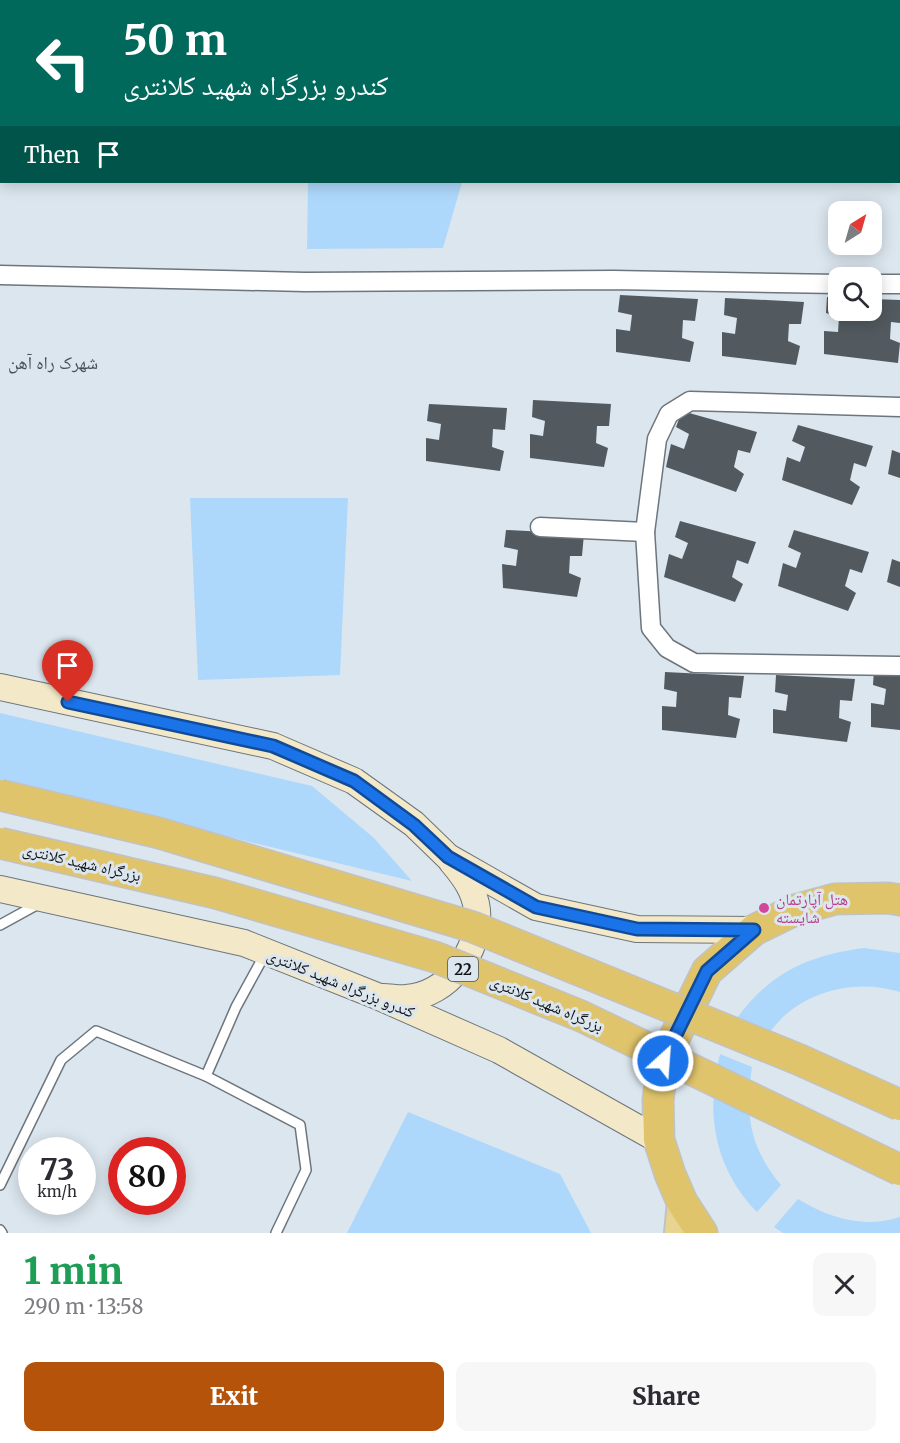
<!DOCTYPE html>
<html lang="en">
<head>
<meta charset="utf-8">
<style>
  body { margin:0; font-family:Merriweather,"Noto Naskh Arabic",serif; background:#f7f7f7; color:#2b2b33; height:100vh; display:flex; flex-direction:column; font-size:22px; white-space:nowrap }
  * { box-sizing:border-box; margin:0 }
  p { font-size:20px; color:#7c7c81 }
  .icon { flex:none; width:33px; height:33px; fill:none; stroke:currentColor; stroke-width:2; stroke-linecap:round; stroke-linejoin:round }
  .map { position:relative; height:1233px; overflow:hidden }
  .sheet { display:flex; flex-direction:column; background:#fff; flex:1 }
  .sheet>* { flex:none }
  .banner { position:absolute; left:0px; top:0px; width:900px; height:183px; box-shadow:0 3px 15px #0003; background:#00695c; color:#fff; overflow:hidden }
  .needle { width:39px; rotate:37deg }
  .fabs { position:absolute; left:828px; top:201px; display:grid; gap:12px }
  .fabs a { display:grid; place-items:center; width:54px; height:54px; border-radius:12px; background:#fff; box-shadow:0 3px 15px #0003; font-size:30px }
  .speed { position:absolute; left:18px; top:1137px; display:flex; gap:12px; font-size:30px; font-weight:700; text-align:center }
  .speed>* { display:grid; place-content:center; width:78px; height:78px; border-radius:50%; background:#fff; box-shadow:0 3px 15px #0003; line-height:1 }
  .speed small { font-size:15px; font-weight:400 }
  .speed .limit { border:9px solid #d22; background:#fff; color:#111 }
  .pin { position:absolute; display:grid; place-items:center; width:51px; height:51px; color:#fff; margin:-62px -26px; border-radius:50% 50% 50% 0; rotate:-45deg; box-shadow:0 0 6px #0007 }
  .pin .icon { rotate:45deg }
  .me { position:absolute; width:66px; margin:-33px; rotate:26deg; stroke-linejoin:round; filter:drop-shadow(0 0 4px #0008) }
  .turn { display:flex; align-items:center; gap:21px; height:126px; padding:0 24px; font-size:27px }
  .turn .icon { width:78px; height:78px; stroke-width:2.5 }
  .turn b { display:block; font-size:42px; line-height:51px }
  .then { display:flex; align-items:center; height:57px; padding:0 24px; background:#0003; gap:12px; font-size:22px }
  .round { display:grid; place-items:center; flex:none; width:63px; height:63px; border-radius:12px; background:#f7f7f7 }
  .head { display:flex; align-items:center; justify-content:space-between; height:102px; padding:0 24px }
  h1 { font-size:36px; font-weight:800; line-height:45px; color:#1e9e55 }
  .primary-button { display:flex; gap:12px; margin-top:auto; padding:12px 24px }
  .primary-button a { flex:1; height:69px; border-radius:12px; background:#b45309; color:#fff; font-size:24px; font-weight:800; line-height:69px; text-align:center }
  .primary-button a+a { background:#f7f7f7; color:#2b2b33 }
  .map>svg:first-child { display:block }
</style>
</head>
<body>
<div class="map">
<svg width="900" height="1233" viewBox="0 0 900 1233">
  <rect width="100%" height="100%" fill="#dce6ee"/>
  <g fill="#aed8fb">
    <polygon points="308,182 462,182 443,248 307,249"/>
    <polygon points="190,498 348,498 340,675 198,680"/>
    <polygon points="0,713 312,786 374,838 412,881 0,782"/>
    <path d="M864,948l36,5v39c-40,-13 -89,-3 -119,27 -7,7 -14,17 -20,26l-32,-15c34,-53 73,-74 135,-82z"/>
    <path d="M720,1054l32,13c-7,48 -3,79 29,118l-24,27c-43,-44 -52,-100 -37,-158z"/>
    <polygon points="408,1112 560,1174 591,1233 347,1233"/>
    <path d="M798,1199c31,19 66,30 102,18v16h-117l-9,-6z"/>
  </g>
  <g fill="#525a60">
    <polygon points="620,295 698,299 695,321 683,320 682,338 694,342 690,362 616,352 616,329 630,331 632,315 618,312"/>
    <polygon points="827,297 838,297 838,310 872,310 872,299 900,300 900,323 891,322 890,339 900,343 898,363 824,354 824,331 838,332 839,317 826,313"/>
    <polygon points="725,298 804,302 801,324 789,324 788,341 800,346 796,365 722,356 722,332 735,334 737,318 724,315"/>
    <polygon points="533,400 611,404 609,426 597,426 596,443 608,448 604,467 530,458 530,434 543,436 545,421 532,417"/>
    <polygon points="429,404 507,408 505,430 493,429 492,447 504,451 500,471 426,461 426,438 439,440 441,424 427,421"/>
    <polygon points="682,411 757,432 750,453 738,450 734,467 744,474 736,492 666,467 671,444 684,449 689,434 676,427"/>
    <polygon points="798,425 873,446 866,467 854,463 850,480 860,487 852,505 782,480 787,457 800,462 805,447 792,441"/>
    <polygon points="892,450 900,453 900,478 888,474"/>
    <polygon points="680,521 756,542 748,564 737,560 732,577 743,584 735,602 664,577 669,554 682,559 688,543 675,537"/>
    <polygon points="506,530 584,534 582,556 570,556 569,573 581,578 577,597 503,588 502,564 516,566 518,550 504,547"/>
    <polygon points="794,530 869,552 862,573 850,569 845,586 856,593 848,611 778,586 783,563 796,568 801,553 788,547"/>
    <polygon points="892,559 900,562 900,587 887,582"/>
    <polygon points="874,669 900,670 900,730 871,727 871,703 884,705 886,689 873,685"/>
    <polygon points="665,672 744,676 741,698 729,697 728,715 740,719 736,738 662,730 662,706 676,707 677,692 664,689"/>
    <polygon points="776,675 855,679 852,701 840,700 839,718 851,722 847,742 773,733 773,709 786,711 788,695 775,692"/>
  </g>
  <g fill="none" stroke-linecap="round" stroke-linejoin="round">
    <g stroke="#6d757d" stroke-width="12">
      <g id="service">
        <polyline points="0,925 40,903"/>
        <polyline points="265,954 236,1007 206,1076 300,1125 306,1170 276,1233"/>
        <polyline points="0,1185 61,1060 96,1031 206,1076"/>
        <polyline points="0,1230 2,1233"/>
      </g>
    </g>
    <g stroke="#6d757d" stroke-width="21">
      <g id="minor">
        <polyline points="0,275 305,282 613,280 838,284"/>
        <polyline points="872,284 900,284"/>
        <polyline points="900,407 690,401 669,414 657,439 645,532 651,628 667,648 694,663 900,666"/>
        <polyline points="540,527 645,532"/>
      </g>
    </g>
    <g stroke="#6d757d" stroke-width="28">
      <g id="secondary">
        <polyline points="0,687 273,746 354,781 414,824 448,857 536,907 637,929 754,930"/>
        <polyline points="0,889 244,943 377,996 499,1050 659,1140"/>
        <path d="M383,997c8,0 16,2 23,1 42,-3 75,-47 71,-88 -2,-19 -13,-34 -25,-48"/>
      </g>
    </g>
    <g stroke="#c1c2c2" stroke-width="32">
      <polyline id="primary" points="679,1233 682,1202"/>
    </g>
    <g stroke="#c1c2c2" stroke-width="33">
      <polyline id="trunk" points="702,1233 682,1202 670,1174 659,1140 658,1100 663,1061 707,971 754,930 795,910 835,899 888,898 900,900"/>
    </g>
    <use href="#service" stroke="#fff" stroke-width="9"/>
    <use href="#minor" stroke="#fff" stroke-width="18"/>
    <use href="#secondary" stroke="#f3e9c8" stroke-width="26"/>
    <use href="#primary" stroke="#e8d391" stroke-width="28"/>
    <use href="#trunk" stroke="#e0c46c" stroke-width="30"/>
    <g stroke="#7d8489" stroke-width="4.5" stroke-dasharray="12 6" stroke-linecap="butt">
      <polyline points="642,0 664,2"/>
      <polyline points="0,2 2,2"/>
      <polyline points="477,2 490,0"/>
      <polyline points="898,11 900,11"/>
      <polyline points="898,31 900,31"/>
      <polyline points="898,110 900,110"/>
      <polyline points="898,132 900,132"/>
    </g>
    <g stroke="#c1c2c2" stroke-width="33" stroke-linecap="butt">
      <g id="trunk-bridge">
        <polyline points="0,795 159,833 473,927 800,1060 900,1105"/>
        <polyline points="0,843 215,893 435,957 581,1016 900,1170"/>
      </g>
    </g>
    <use href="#trunk-bridge" stroke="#e0c46c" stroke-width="30"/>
  </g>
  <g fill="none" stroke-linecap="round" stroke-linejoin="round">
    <g stroke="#114b97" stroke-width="15">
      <polyline id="route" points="68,702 273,746 354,781 414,825 448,857 536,907 637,929 754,930 707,971 663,1061"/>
    </g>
    <use href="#route" stroke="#1a73e8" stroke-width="10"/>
  </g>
  <circle fill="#d1479c" stroke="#dce6ee" stroke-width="2" cx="764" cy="908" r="6"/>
  <g text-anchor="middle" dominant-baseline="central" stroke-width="6" stroke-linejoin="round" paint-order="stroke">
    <rect fill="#dce6ee" stroke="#4d5257" stroke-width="1.5" x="448" y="957" width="30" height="24" rx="4.5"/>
    <g font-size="15" font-weight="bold" fill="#101316">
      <text x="463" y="969">22</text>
    </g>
    <g font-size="16" fill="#101316" stroke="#dce6ee">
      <text transform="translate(82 862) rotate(13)">بزرگراه شهید کلانتری</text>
      <text transform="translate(341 983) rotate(22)">کندرو بزرگراه شهید کلانتری</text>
      <text transform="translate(547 1003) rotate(23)">بزرگراه شهید کلانتری</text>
    </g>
    <g font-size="16" fill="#b23c85" stroke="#dce6ee" text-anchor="start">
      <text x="776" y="899">هتل آپارتمان<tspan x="776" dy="18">شایسته</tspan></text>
    </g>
    <g font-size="18" fill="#495158" stroke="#dce6ee">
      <text x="53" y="362">شهرک راه آهن</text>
    </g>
  </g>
</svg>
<div class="fabs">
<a><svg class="needle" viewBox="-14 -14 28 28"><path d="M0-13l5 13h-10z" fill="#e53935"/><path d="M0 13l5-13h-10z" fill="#7c7c81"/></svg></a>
<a><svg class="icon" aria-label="search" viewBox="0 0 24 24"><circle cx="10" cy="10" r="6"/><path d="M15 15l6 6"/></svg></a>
</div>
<div class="speed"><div>73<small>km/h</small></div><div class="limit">80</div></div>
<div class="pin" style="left:68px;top:702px;background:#d93025"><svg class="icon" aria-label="arrive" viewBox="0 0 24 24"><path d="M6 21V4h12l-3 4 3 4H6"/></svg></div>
<svg class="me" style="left:663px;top:1061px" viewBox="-20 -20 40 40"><circle r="17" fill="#1a73e8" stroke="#fff" stroke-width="3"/><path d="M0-11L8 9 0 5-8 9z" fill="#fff"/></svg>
<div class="banner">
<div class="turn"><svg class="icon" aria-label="left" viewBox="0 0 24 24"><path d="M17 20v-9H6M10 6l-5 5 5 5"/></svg><div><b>50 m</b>کندرو بزرگراه شهید کلانتری</div></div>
<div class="then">Then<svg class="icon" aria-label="arrive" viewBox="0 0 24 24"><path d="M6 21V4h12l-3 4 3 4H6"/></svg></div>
</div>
</div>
<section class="sheet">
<div class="head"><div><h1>1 min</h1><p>290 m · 13:58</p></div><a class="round"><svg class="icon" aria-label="close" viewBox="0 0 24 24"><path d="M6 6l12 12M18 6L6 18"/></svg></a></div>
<div class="primary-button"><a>Exit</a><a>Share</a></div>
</section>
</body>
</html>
